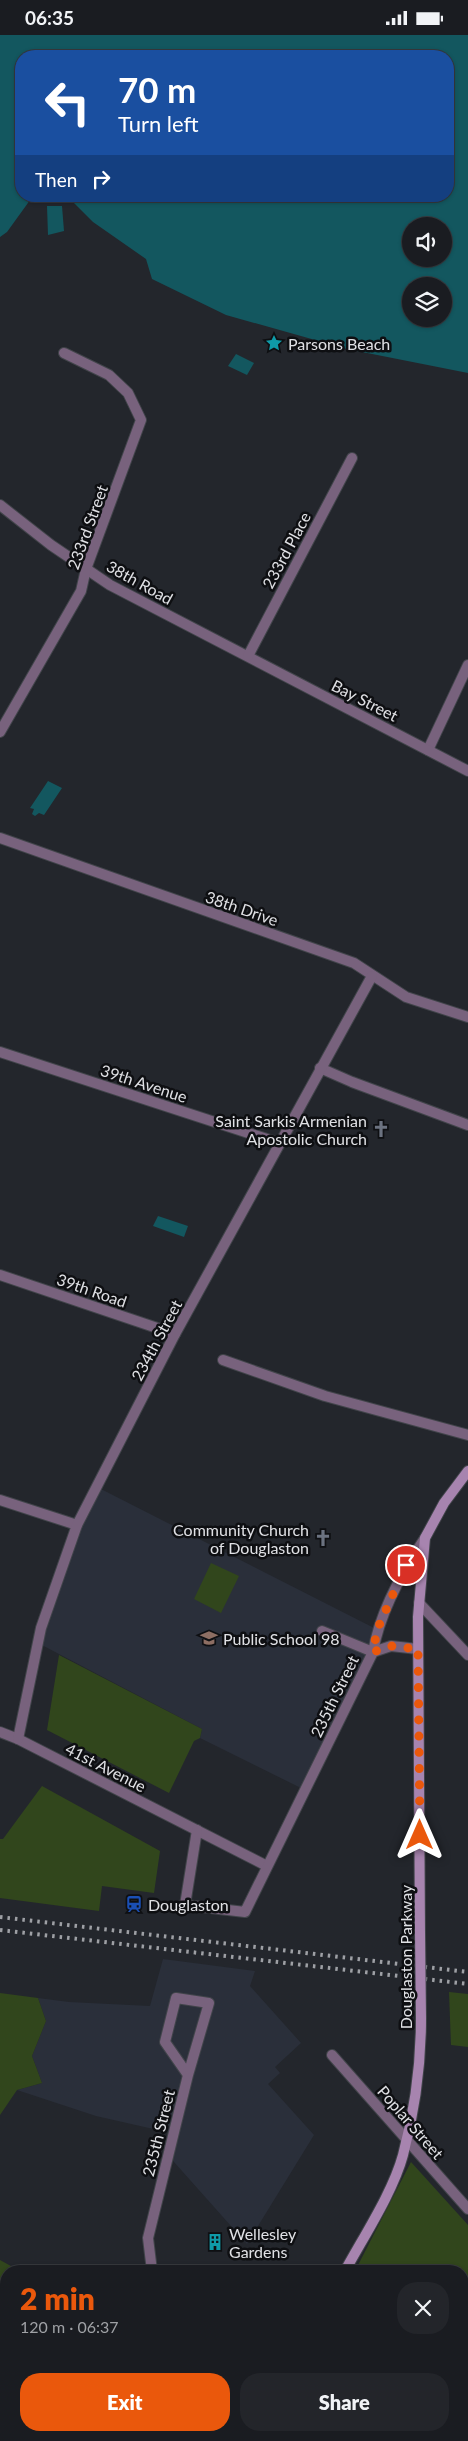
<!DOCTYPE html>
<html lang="en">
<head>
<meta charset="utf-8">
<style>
  body { margin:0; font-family:Lato,sans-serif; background:#23252a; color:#f1f3f6; height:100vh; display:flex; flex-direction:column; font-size:19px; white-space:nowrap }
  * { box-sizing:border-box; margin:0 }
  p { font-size:16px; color:#9fa1a5 }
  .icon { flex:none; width:28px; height:28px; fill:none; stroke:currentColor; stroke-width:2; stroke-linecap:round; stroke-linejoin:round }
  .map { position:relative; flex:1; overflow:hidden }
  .side { position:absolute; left:0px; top:2230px; width:469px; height:176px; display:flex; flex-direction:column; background:#1a1c21; border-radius:20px 20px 0 0; box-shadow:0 1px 4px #0004,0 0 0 1px #383a3f }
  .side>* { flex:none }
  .hud { position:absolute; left:15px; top:15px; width:439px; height:152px; border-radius:20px; box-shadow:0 1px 4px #0004,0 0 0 1px #383a3f; background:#1a4fa0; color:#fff; overflow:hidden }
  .controls { position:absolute; left:402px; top:182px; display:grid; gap:10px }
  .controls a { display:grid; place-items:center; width:50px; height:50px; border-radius:50%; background:#1a1c21; box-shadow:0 1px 4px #0004,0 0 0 1px #383a3f; font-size:25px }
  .pin { position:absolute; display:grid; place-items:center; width:42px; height:42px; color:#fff; margin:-21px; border:2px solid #fff; border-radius:50%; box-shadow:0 1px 5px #0007 }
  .me { position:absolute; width:55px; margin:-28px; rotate:0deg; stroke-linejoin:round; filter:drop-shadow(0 0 4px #0008) }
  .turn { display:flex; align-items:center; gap:18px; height:105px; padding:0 20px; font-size:22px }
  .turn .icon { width:65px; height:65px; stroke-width:2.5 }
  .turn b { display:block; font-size:35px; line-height:42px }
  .then { display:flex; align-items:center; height:48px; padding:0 20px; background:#0003; gap:10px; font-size:19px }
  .round { display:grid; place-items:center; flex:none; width:52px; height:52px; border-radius:20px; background:#23252a }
  .head { display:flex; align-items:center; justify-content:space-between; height:85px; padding:0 20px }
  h1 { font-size:30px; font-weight:800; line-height:38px; color:#ea580c }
  .primary-button { display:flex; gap:10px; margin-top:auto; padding:10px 20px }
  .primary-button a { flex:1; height:58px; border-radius:20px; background:#ea580c; color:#fff; font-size:20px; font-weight:800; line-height:58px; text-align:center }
  .primary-button a+a { background:#23252a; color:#f1f3f6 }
  .status { display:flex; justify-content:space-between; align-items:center; height:35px; padding:0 25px; background:#1a1c21; direction:ltr }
  .status svg { height:14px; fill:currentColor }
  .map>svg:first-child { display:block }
</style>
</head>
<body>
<div class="status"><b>06:35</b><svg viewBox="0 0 49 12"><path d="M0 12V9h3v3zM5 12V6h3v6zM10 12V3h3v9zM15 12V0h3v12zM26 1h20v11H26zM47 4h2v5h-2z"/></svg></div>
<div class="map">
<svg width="468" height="2406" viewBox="0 0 468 2406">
  <rect width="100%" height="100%" fill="#23262c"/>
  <g fill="#2a2f3a">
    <polygon points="97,1452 382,1597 305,1755 200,1703 202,1694 38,1608 41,1593"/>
    <polygon points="163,1924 255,1936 250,1951 301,2008 275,2032 280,2038 268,2049 314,2100 247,2209 166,2118 171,2098 96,2081 17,2055 42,2048 32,2021 46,1986 38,1963 69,1967 150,1971"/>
  </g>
  <g fill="#31461c">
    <polygon points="211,1528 239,1541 221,1578 194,1564"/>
    <polygon points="59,1620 202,1694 200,1703 194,1706 169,1758 47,1695"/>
    <polygon points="42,1751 160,1816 154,1858 102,1851 99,1876 0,1863 0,1804 3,1804"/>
    <polygon points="449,1957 468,1959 468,2012 451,2010"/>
    <polygon points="0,1958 38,1963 46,1986 32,2021 42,2048 17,2055 0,2080"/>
    <polygon points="411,2127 468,2190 468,2257 463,2262 462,2236 355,2236"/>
    <polygon points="0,2225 20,2236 6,2236 6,2400 40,2400 39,2406 0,2406"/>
    <polygon points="270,2400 305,2400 298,2406 267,2406"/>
  </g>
  <g fill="#13575f" fill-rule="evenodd">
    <path d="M0,0h468v338l-121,-24 -121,-34 -74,-36 -6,-20 -53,-37 -26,-26h381v-140h-427v140h12l-26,36 -7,5zM411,191h33v33h-33zM411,251h33v33h-33z"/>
    <polygon points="47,171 62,171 64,196 48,200"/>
    <polygon points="236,319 254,328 247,340 228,331"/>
    <polygon points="48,746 62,753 44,780 39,778 35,781 32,779 34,774 30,773"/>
    <polygon points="158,1181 188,1191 184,1202 153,1191"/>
  </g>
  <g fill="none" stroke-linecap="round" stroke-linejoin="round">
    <g stroke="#41444a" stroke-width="12">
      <g id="lane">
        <polyline points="428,715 468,630"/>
        <polyline points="320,1033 352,1047 468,1090"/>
        <polyline points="223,1325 325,1361 468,1400"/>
        <polyline points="322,1596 373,1617"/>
      </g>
    </g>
    <g stroke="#41444a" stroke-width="12">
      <g id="street">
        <polyline points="0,470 51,510 110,550 468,736"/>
        <polyline points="248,621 352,423"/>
        <polyline points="0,697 81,556 86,534 141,385 128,358 109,340 64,318"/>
        <polyline points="0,803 354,928 406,962 468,982"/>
        <polyline points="0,1017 279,1108"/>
        <polyline points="0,1240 175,1299"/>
        <polyline points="0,1465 77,1490"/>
        <polyline points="419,1568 468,1620"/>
        <polyline points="373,1617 391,1611 418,1614"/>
        <polyline points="0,1697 18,1704 267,1831"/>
        <polyline points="18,1704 41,1593 77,1490 175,1299 372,941"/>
        <path d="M197,1795l-12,75 60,7 128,-260c7,-41 29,-80 52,-114"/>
        <polyline points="332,2020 468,2174"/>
        <polyline points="152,2236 148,2203 188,2040 209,1968 176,1963 165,2007 188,2040"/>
        <polyline points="462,2276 468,2271"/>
        <polyline points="171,2400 176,2406"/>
        <polyline points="321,2406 328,2400"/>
      </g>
    </g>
    <g stroke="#41444a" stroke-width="12">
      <g id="secondary">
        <polyline points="420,1898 418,1582 425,1503 444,1468 468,1436"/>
        <path d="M345,2236c19,-35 48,-79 58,-116 12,-45 18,-91 18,-137"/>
        <polyline points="255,2406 258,2400"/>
      </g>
    </g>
    <use href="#lane" stroke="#78627d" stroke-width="10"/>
    <use href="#street" stroke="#78627d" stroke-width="10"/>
    <use href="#secondary" stroke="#a784af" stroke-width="10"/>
    <g stroke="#9ea0a5" stroke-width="4" stroke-dasharray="2.5 5" stroke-linecap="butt">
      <polyline points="0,1882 468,1937"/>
      <polyline points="0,1895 468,1949"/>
    </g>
    <g stroke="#41444a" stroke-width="12" stroke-linecap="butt">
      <polyline id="secondary-bridge" points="420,1898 421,1983"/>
    </g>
    <use href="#secondary-bridge" stroke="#a784af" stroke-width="10"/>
  </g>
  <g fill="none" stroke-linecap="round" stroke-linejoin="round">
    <polyline stroke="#ea580c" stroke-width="9" stroke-dasharray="0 16.2" points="406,1530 377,1595 373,1617 391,1611 418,1614 420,1800"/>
  </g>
  <defs>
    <g id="sight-bare" transform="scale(1.35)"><path d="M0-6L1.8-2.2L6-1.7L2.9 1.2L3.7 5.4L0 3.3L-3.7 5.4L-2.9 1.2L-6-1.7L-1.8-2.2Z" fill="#0f9aa8" stroke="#0e0f12" stroke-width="2.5" paint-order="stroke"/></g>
    <g id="church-bare" transform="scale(1.35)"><path d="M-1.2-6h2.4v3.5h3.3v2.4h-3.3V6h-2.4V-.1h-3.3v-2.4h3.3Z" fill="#6b7280" stroke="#0e0f12" stroke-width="2.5" paint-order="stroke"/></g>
    <g id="school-bare" transform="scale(1.35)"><path d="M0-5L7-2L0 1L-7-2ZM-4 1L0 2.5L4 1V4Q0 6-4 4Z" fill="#8d6e63" stroke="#0e0f12" stroke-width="2.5" paint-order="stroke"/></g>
    <g id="station-bare" transform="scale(1.35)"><path d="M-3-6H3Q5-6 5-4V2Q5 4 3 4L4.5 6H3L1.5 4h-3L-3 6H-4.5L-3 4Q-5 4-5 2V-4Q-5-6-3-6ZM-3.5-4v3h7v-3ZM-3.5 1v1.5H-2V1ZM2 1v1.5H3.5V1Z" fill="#1a4fb4" stroke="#0e0f12" stroke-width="2.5" paint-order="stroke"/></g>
    <g id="building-bare" transform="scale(1.35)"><path d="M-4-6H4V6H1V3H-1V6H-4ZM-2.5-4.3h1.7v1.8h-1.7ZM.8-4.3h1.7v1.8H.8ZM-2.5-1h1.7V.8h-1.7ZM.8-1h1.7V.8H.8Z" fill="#0f9aa8" stroke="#0e0f12" stroke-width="2.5" paint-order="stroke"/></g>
  </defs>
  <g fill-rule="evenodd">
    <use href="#sight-bare" x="274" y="308"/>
    <use href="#church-bare" x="381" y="1094"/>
    <use href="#church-bare" x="323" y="1503"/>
    <use href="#school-bare" x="209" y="1603"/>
    <use href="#station-bare" x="134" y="1869"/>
    <use href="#building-bare" x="215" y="2207"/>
  </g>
  <g text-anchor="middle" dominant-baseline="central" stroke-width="5" stroke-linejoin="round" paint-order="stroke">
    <g font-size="16" fill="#e0e1e5" stroke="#0e0f12" text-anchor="start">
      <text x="288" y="308">Parsons Beach</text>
      <text x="367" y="1085" text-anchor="end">Saint Sarkis Armenian<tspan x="367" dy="18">Apostolic Church</tspan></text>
      <text x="309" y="1494" text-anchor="end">Community Church<tspan x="309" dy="18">of Douglaston</tspan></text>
      <text x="223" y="1603">Public School 98</text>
      <text x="148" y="1869">Douglaston</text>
      <text x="229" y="2198">Wellesley<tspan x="229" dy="18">Gardens</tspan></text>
    </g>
    <g font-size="16" fill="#e0e1e5" stroke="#0e0f12">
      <text transform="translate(87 492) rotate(-70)">233rd Street</text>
      <text transform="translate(286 515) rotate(-62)">233rd Place</text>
      <text transform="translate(140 547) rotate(29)">38th Road</text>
      <text transform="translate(365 665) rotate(27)">Bay Street</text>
      <text transform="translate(242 873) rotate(19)">38th Drive</text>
      <text transform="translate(144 1048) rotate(18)">39th Avenue</text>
      <text transform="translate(92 1255) rotate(19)">39th Road</text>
      <text transform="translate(156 1305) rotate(-62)">234th Street</text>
      <text transform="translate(334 1661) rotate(-64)">235th Street</text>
      <text transform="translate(106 1732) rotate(27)">41st Avenue</text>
      <text transform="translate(405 1922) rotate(-90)">Douglaston Parkway</text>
      <text transform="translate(411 2087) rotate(49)">Poplar Street</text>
      <text transform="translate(158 2098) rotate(-76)">235th Street</text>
    </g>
  </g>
</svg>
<div class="controls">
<a><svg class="icon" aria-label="sound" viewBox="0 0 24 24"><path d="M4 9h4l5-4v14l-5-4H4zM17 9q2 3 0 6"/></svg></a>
<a><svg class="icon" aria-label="layers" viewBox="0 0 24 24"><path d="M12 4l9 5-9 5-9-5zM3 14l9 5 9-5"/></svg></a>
</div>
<div class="pin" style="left:406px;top:1530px;background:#d93025"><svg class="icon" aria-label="arrive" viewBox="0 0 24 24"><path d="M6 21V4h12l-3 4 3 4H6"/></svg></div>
<svg class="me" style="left:420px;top:1800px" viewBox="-20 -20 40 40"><path d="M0-17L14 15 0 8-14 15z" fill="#ea580c" stroke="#fff" stroke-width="4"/></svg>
<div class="hud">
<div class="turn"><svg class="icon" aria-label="left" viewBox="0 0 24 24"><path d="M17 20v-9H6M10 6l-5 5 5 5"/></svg><div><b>70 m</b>Turn left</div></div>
<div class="then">Then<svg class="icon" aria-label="right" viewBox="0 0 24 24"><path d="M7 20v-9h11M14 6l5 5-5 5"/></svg></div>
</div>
<section class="side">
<div class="head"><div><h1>2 min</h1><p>120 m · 06:37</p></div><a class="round"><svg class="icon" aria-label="close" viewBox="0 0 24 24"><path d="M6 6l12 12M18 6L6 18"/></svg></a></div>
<div class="primary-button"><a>Exit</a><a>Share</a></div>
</section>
</div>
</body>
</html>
